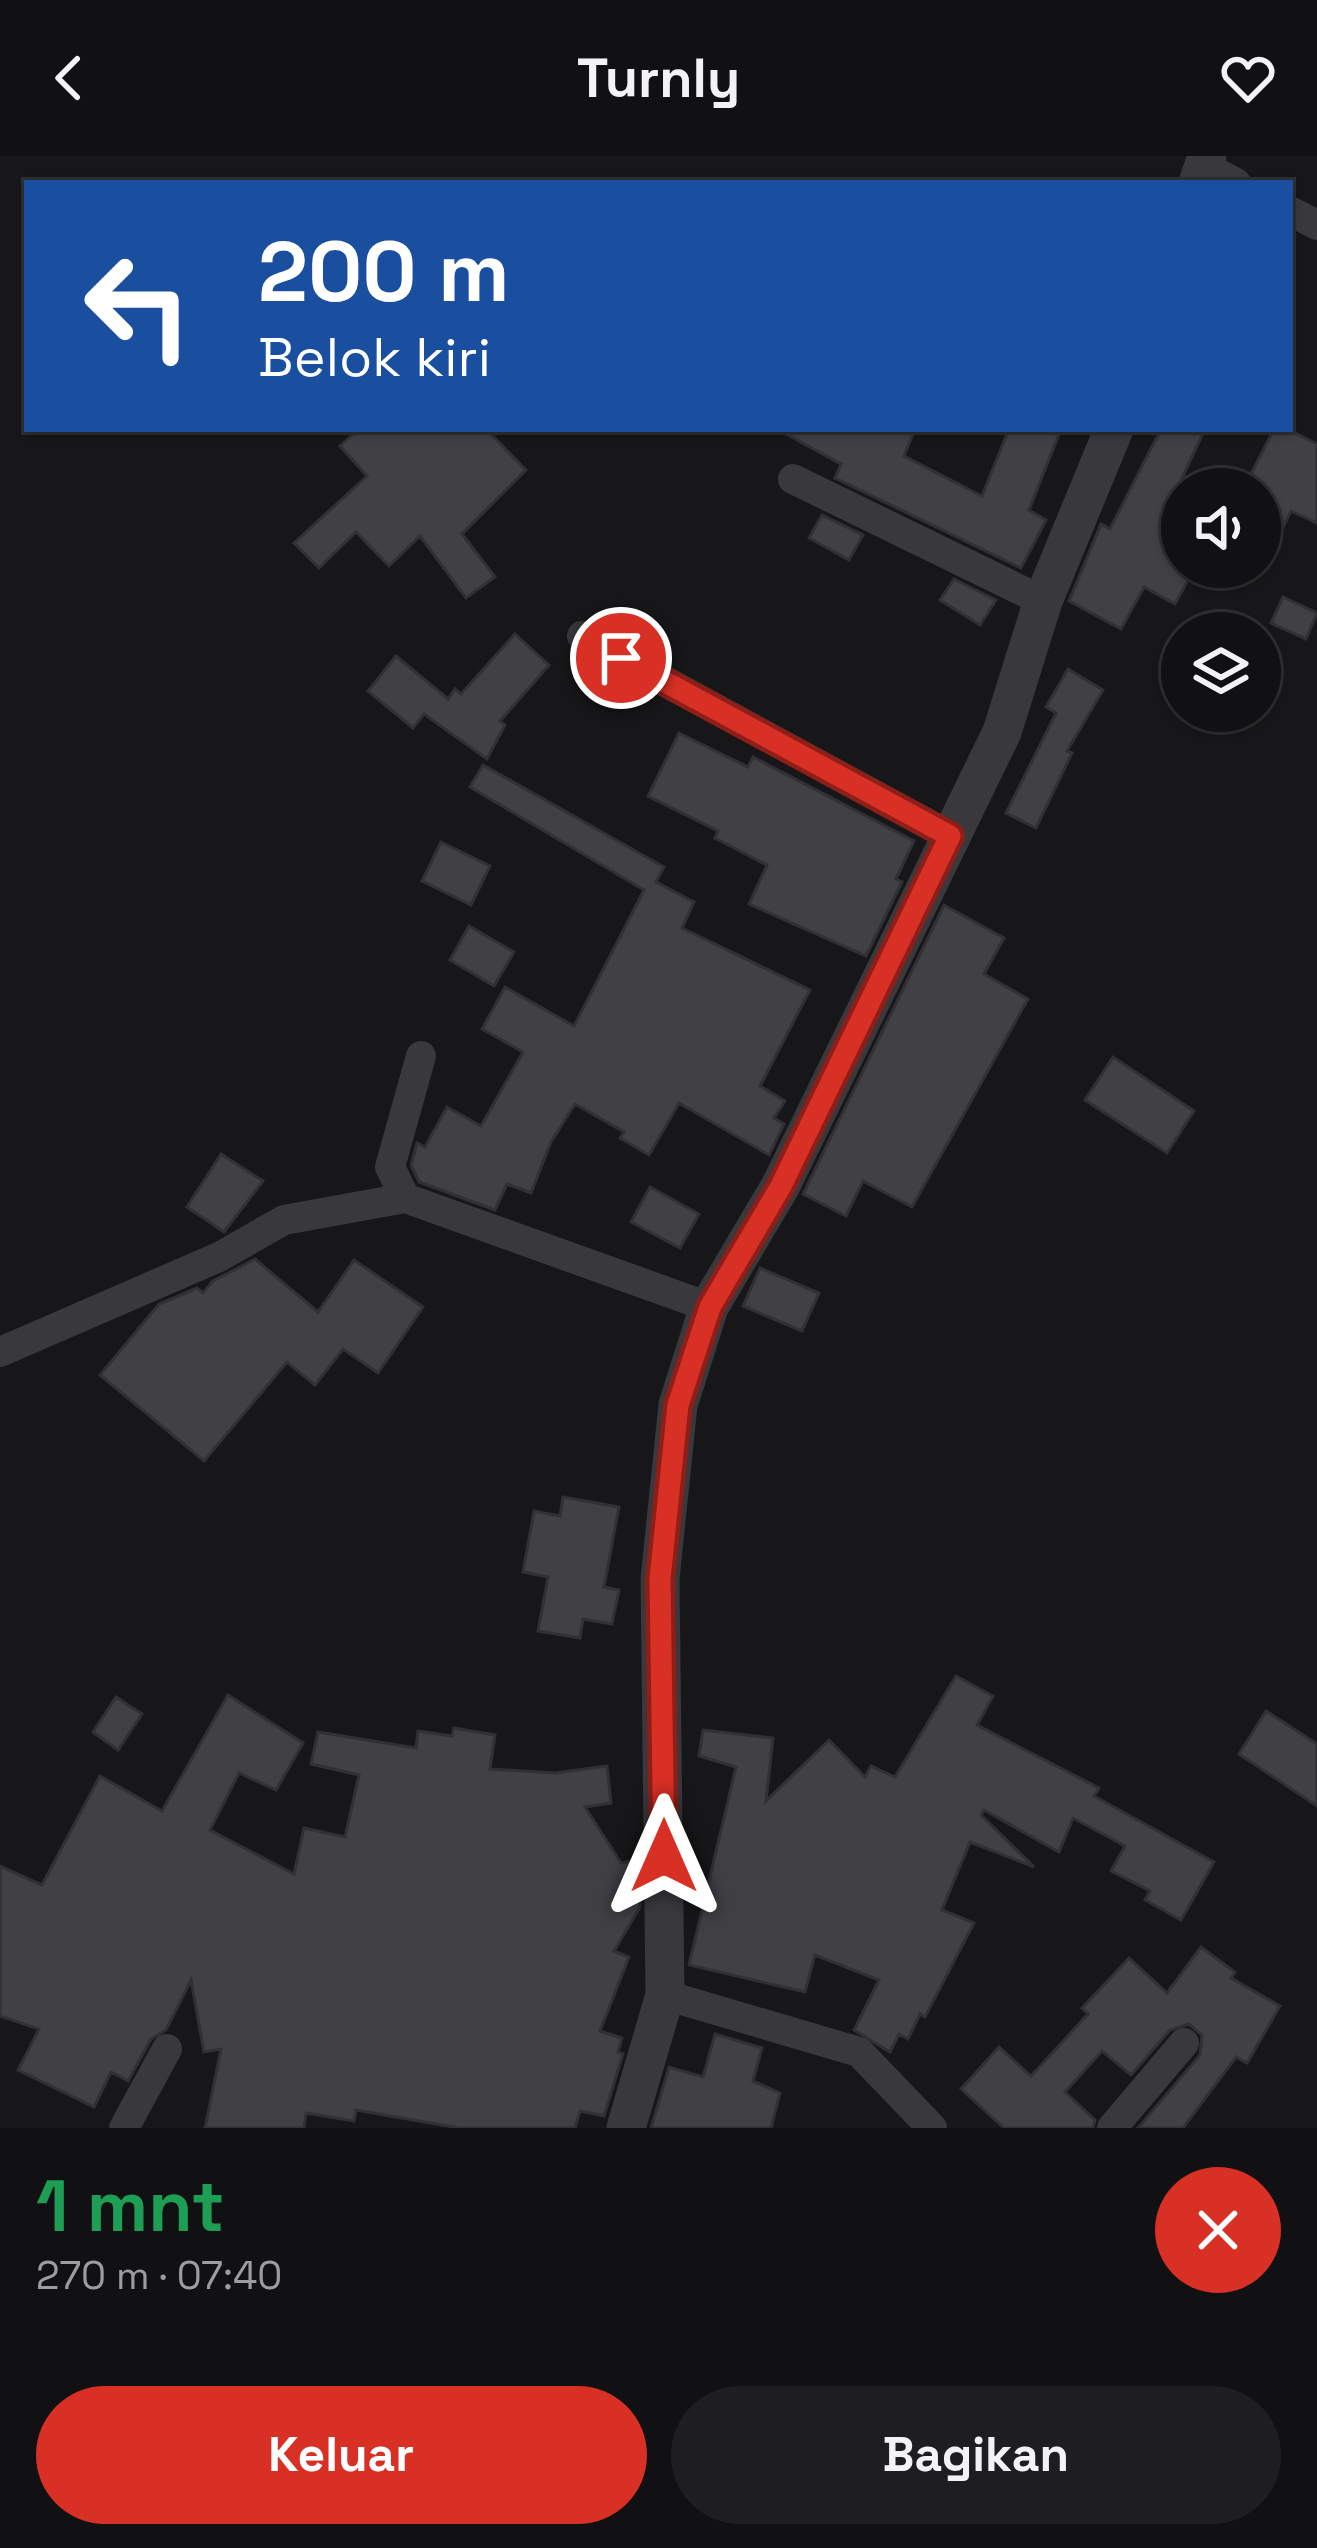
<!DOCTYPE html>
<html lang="id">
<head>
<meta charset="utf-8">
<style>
  body { margin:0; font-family:"Space Grotesk",sans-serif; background:#1e1e20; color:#f1f3f6; height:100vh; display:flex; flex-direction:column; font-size:45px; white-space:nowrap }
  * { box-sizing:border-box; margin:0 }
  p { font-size:39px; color:#9c9d9f }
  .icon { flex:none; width:66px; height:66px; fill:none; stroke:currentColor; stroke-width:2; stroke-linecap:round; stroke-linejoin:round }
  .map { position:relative; height:1972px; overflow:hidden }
  .sheet { display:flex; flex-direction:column; background:#111012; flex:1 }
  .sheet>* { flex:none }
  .banner { position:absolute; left:24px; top:24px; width:1269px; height:252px; border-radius:0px; box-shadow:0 3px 9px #0004,0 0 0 3px #303032; background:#1a4fa0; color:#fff; overflow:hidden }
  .buttons { position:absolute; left:1161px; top:312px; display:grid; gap:24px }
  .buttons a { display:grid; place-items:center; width:120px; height:120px; border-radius:50%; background:#111012; box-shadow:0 3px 9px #0004,0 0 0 3px #303032; font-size:60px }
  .pin { position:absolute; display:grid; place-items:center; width:102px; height:102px; color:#fff; margin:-51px; border:6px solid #fff; border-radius:50%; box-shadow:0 3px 12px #0007 }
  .me { position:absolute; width:132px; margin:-66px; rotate:0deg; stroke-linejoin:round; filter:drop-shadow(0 0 9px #0008) }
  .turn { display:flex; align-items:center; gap:42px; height:252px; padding:0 36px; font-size:54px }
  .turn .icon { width:156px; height:156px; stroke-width:2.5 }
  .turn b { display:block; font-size:84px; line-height:102px }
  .round { display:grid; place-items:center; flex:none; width:126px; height:126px; border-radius:63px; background:#1e1e20 }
  .summary { display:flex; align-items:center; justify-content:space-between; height:204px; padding:0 36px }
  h1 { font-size:72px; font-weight:800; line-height:90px; color:#1e9e55 }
  .button { display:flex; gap:24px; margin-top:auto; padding:24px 36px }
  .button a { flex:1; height:138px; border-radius:72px; background:#d93025; color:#fff; font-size:48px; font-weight:800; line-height:138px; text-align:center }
  .button a+a { background:#1e1e20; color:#f1f3f6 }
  header { display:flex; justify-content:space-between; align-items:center; height:156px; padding:0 36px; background:#111012; font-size:54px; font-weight:800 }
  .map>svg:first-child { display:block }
</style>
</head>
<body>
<header><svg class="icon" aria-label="back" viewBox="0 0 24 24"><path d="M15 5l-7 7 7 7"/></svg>Turnly<svg class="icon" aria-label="heart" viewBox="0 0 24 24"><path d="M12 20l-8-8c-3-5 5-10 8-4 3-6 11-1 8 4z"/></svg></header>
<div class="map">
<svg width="1317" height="1972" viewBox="0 0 1317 1972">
  <rect width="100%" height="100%" fill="#171618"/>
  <g fill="#414045" stroke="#313034" stroke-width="3">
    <polygon points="358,273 486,273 526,314 462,378 495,421 466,442 420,380 389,410 356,376 319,412 294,387 367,320 340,290"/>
    <polygon points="777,273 915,273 904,300 982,340 1009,273 1061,273 1029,354 1046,364 1021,412 835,322 841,308"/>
    <polygon points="1161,273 1205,273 1182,322 1182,411 1195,411 1175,448 1144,431 1121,473 1069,445 1101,368 1110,373"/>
    <polygon points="1274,273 1287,273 1317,288 1317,367 1291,355 1260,419 1260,327 1249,322"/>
    <polygon points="822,359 863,379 849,404 809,382"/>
    <polygon points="954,423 996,444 980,469 940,444"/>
    <polygon points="1283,441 1317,457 1306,483 1271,467"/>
    <polygon points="515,478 549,509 500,565 505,569 487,603 424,558 413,572 368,535 396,500 448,543 455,533 461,538"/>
    <polygon points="1068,513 1103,534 1067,595 1072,597 1036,672 1006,657 1056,557 1046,551"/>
    <polygon points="679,577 748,611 753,601 914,685 896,723 902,726 866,800 749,748 767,709 715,682 718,675 648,640"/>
    <polygon points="483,609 664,711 656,726 694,746 682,772 810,834 760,930 785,945 774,962 784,968 769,999 679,947 649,999 620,982 624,976 575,948 551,986 531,1037 507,1028 495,1054 419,1026 411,1009 417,987 425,991 447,951 481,970 523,896 482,873 505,831 574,870 644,734 470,631"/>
    <polygon points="441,686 490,710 471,749 422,725"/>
    <polygon points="944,749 1004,782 984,818 1028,843 912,1051 863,1025 846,1060 803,1038"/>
    <polygon points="469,770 514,796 494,830 450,804"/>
    <polygon points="1113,901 1194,955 1167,997 1085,944"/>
    <polygon points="221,998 263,1025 224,1076 187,1051"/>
    <polygon points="650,1031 699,1058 680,1092 631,1066"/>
    <polygon points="255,1103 318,1156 354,1104 423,1151 378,1217 343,1193 315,1229 287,1206 204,1305 100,1219 159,1148 197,1132 203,1137 213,1125"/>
    <polygon points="760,1112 819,1137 802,1175 743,1150"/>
    <polygon points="563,1341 619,1351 604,1431 619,1434 612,1468 583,1463 580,1482 538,1475 548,1421 523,1416 534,1355 560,1360"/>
    <polygon points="956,1520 993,1540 977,1569 1099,1632 1094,1640 1214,1706 1181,1764 1145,1744 1150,1735 1111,1715 1125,1690 1073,1662 1059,1696 984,1654 981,1659 1034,1711 970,1686 942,1754 974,1767 925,1861 920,1858 908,1883 899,1878 890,1896 854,1874 879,1824 815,1799 805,1836 689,1809 736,1611 699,1600 703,1574 773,1582 766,1645 829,1584 865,1621 871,1610 895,1621"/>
    <polygon points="228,1539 303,1587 276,1634 239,1617 210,1674 294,1718 304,1672 345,1681 359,1619 311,1608 318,1576 416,1592 418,1575 452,1580 454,1572 495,1579 490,1613 555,1617 607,1610 611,1647 585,1651 621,1707 639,1703 640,1751 614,1795 629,1801 600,1875 622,1882 618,1896 623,1898 604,1960 580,1955 575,1972 459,1972 356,1954 354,1965 306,1957 304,1972 205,1972 221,1893 204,1896 191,1824 166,1874 151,1883 128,1925 111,1916 94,1951 18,1914 39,1873 0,1860 0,1710 42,1729 100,1620 162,1655"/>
    <polygon points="116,1541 142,1558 118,1594 93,1576"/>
    <polygon points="1266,1555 1317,1588 1317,1650 1239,1598"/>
    <polygon points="1201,1791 1235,1816 1231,1822 1280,1850 1247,1907 1236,1901 1183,1972 1138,1972 1200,1899 1202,1879 1189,1868 1170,1874 1131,1919 1102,1895 1065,1936 1095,1964 1093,1972 1004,1972 961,1933 999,1891 1031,1920 1088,1858 1082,1852 1129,1802 1167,1837"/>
    <polygon points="715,1878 762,1892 753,1925 780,1937 771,1972 651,1972 669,1911 703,1921"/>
  </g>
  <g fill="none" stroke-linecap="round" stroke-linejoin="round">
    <g stroke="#38383d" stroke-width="30">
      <polyline points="1204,10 1236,27"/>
      <polyline points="1290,55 1317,69"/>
      <polyline points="793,323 1043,445"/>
      <polyline points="582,480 950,680"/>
      <polyline points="405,1042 390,1011 421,900"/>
      <polyline points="0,1196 219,1101 284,1064 405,1042 709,1151"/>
      <polyline points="665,1839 859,1896 932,1972"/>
      <polyline points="124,1972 167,1893"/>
      <polyline points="1112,1972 1184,1887"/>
    </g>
    <g stroke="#38383d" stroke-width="39">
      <polyline points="1198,27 1207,0"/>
      <polyline points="626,1972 665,1839 660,1423 678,1249 709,1151 781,1029 1002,576 1043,445 1114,273"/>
    </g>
  </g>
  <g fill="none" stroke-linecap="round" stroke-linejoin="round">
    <g stroke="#8d1f18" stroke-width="30">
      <polyline id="route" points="621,502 950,680 781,1030 710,1151 678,1249 660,1423 664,1700"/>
    </g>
    <use href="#route" stroke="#d93025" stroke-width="21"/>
  </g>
</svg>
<div class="buttons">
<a><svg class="icon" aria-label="sound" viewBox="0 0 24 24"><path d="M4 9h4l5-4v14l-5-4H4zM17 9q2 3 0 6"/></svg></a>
<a><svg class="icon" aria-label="layers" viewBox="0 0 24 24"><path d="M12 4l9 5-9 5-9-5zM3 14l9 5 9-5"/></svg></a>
</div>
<div class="pin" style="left:621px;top:502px;background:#d93025"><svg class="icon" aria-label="arrive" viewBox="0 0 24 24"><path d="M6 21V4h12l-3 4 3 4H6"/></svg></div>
<svg class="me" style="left:664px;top:1700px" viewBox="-20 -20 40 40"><path d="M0-17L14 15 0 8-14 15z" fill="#d93025" stroke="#fff" stroke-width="4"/></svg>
<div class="banner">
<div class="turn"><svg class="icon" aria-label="left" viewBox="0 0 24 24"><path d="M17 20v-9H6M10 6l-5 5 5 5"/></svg><div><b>200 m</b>Belok kiri</div></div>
</div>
</div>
<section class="sheet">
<div class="summary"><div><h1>1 mnt</h1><p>270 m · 07:40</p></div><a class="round" style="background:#d93025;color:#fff"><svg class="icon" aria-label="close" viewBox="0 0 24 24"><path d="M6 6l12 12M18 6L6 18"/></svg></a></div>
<div class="button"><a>Keluar</a><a>Bagikan</a></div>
</section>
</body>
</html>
